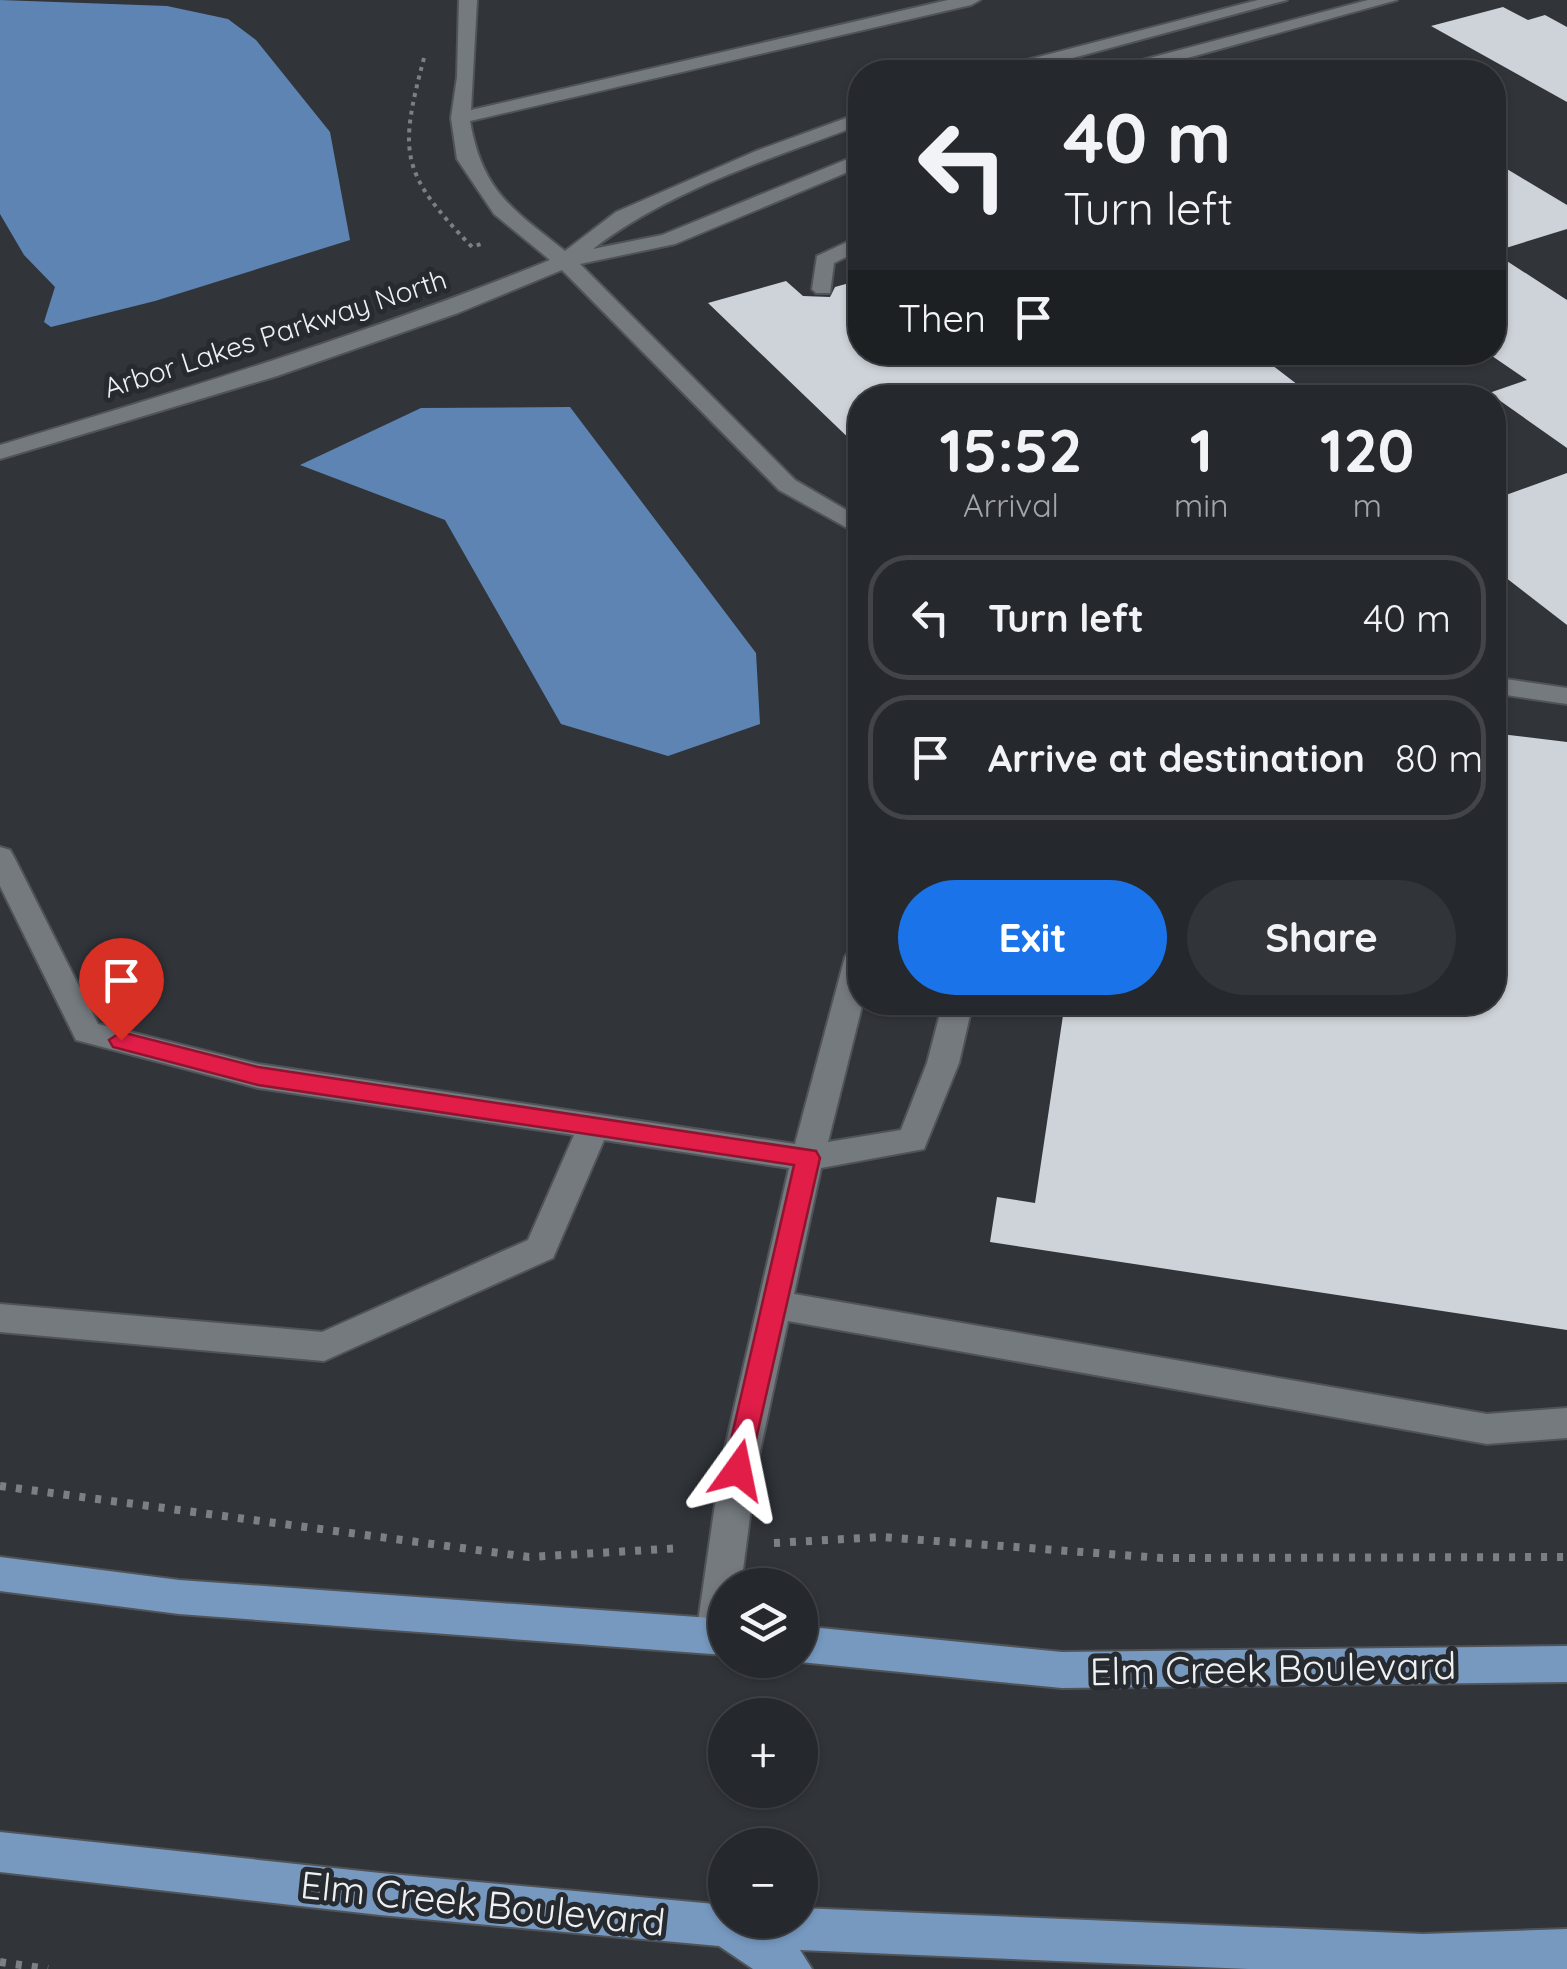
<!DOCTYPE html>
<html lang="en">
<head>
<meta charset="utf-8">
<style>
  body { margin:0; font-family:Quicksand,sans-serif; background:#313438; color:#f1f3f6; height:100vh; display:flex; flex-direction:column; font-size:38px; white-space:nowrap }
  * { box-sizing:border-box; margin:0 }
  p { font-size:32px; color:#a3a6a9 }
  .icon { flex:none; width:55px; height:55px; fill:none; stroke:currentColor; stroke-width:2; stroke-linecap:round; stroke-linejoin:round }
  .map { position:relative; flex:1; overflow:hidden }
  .sheet { position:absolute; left:848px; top:385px; width:658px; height:630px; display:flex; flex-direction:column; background:#25282c; border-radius:40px; box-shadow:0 2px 8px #0004,0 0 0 2px #424448 }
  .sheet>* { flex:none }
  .guide { position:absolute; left:848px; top:60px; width:658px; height:305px; border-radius:40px; box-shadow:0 2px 8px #0004,0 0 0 2px #424448; background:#25282c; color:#f1f3f6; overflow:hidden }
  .buttons { position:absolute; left:708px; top:1568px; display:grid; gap:20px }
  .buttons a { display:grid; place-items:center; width:110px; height:110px; border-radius:50%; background:#25282c; box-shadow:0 2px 8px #0004,0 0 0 2px #424448; font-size:50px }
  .pin { position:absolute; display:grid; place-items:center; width:85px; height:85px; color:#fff; margin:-102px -42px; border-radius:50% 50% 50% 0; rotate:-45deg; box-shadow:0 0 10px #0007 }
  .pin .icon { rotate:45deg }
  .me { position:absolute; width:110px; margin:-55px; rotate:12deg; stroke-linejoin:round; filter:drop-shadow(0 0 8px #0008) }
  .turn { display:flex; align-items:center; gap:35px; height:210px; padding:0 50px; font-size:45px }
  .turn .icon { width:130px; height:130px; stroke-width:2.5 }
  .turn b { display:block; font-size:70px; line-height:85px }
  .then { display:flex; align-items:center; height:95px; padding:0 50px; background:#0003; gap:20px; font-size:38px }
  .eta { display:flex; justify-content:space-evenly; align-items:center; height:170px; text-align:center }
  .eta b { font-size:60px; font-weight:800; line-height:70px }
  .action { display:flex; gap:20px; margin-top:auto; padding:20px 50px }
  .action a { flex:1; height:115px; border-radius:60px; background:#1a73e8; color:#fff; font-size:40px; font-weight:800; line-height:115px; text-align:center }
  .action a+a { background:#313438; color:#f1f3f6 }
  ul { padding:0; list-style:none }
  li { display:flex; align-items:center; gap:30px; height:125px; margin:0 20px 15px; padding:0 30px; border:5px solid #424448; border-radius:40px }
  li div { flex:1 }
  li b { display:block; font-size:38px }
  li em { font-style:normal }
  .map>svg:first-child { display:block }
</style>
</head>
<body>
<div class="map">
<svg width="1567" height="1969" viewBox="0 0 1567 1969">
  <rect width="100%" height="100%" fill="#31353a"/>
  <g fill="#5e84b3">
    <polygon points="0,0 167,6 228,19 256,40 330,132 350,240 155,301 51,327 44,322 55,287 24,255 0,214"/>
    <polygon points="570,407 756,653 760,724 668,756 561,724 445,520 300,465 421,408"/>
  </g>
  <g fill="#ced3d9">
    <polygon points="1503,7 1528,20 1545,15 1567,27 1567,102 1431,26"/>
    <polygon points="1492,160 1567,205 1567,229 1493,252 1567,300 1567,448 1489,393 1527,380 1492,356"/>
    <polygon points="860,280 860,352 1255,352 1315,398 860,398 860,449 708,303 786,281 803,296 830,297 835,287"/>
    <polygon points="1567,473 1567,625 1492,567 1492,500"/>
    <polygon points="1492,733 1567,742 1567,1330 990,1242 997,1197 1035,1203 1065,1002 1492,1002"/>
  </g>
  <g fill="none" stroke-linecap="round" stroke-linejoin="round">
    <g stroke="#505458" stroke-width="4">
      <g id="minor">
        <path d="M459,0h18l-6,110 477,-110h32l-9,5 -501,116c12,70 42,88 95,130l51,-39 140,-61 104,-38v12c-90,34 -191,65 -267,124l69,-14 198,-81v13l-185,77 -95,20 215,216 65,38v17l-81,-45 -217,-220 -104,43 -181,63 -277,83v-14c186,-56 370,-112 550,-185l-56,-46 -37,-55 -6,-41 6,-41z"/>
        <polygon points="1258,0 1287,0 1021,72 993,72 996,68"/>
        <polygon points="1368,0 1397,0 1137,72 1109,72 1112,68"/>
        <polygon points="860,236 860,250 834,263 830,293 816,293 812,289 817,256"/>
        <polygon points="1492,677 1567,688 1567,704 1492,693"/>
        <polygon points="0,847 10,850 14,857 98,1024 258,1064 795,1144 845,957 850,950 860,946 860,1002 863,1002 828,1142 901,1130 927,1063 943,1002 973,1002 959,1063 924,1149 821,1168 794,1294 1487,1414 1567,1408 1567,1438 1487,1444 788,1321 756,1470 741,1585 725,1585 725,1650 715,1654 701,1649 696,1636 720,1470 789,1168 604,1140 553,1258 324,1361 0,1332 0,1304 322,1332 528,1240 574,1135 258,1088 76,1040 0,886"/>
      </g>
    </g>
    <g stroke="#505458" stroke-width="4">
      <g id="major">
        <polygon points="0,1557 179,1580 725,1619 725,1655 179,1614 0,1591"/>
        <polygon points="800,1626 1062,1652 1567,1646 1567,1682 1062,1688 800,1662 795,1660 800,1660"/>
        <polygon points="0,1832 380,1873 725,1905 725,1920 800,1920 800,1908 1423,1934 1567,1929 1567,1969 1249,1969 800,1950 812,1969 753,1969 719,1946 380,1915 0,1872"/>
      </g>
    </g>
    <path stroke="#7c8084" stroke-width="4" stroke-dasharray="4 5" stroke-linecap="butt" d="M424,58c-26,97 -23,115 48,189l9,-3"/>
    <g stroke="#7c8084" stroke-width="8" stroke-dasharray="6 10" stroke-linecap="butt">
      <polyline points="0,1486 529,1557 682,1548"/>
      <polyline points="774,1543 882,1537 1162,1558 1567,1557"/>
      <polyline points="0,1962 48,1969"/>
    </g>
    <use href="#minor" fill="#757a7f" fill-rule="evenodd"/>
    <use href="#major" fill="#7799c0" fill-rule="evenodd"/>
  </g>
  <polygon fill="#e11d48" stroke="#92132f" stroke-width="2.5" points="121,1032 258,1067 816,1151 820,1158 747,1479 738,1482 728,1479 724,1470 794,1165 258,1085 113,1047 109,1040"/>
  <g text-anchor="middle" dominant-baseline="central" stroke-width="10" stroke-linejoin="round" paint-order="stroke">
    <g font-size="28" fill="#eef1f4" stroke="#272b2f">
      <text transform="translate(275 333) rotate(-18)">Arbor Lakes Parkway North</text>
    </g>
    <g font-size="38" fill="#eef1f4" stroke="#272b2f">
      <text transform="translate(1273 1668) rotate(-1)">Elm Creek Boulevard</text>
      <text transform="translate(483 1903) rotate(6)">Elm Creek Boulevard</text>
    </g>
  </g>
</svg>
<div class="buttons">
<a><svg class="icon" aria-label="layers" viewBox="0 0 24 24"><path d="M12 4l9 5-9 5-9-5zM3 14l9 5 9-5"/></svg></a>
<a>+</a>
<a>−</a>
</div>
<div class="pin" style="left:121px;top:1040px;background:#d93025"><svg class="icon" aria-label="arrive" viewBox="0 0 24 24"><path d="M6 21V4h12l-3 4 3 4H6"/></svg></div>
<svg class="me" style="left:738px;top:1470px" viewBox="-20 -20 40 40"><path d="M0-17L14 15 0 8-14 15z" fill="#e11d48" stroke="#fff" stroke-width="4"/></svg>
<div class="guide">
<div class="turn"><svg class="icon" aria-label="left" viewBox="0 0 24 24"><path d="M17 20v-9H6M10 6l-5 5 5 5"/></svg><div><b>40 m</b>Turn left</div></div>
<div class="then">Then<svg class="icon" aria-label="arrive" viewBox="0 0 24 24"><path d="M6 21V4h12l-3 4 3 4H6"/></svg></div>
</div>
<section class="sheet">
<div class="eta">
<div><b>15:52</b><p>Arrival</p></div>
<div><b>1</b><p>min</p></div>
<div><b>120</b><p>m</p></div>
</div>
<ul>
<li><svg class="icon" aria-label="left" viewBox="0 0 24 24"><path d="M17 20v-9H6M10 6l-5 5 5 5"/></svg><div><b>Turn left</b></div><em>40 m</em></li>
<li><svg class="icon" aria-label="arrive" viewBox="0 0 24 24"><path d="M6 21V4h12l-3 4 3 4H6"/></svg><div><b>Arrive at destination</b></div><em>80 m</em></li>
</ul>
<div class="action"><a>Exit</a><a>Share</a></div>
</section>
</div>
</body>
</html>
